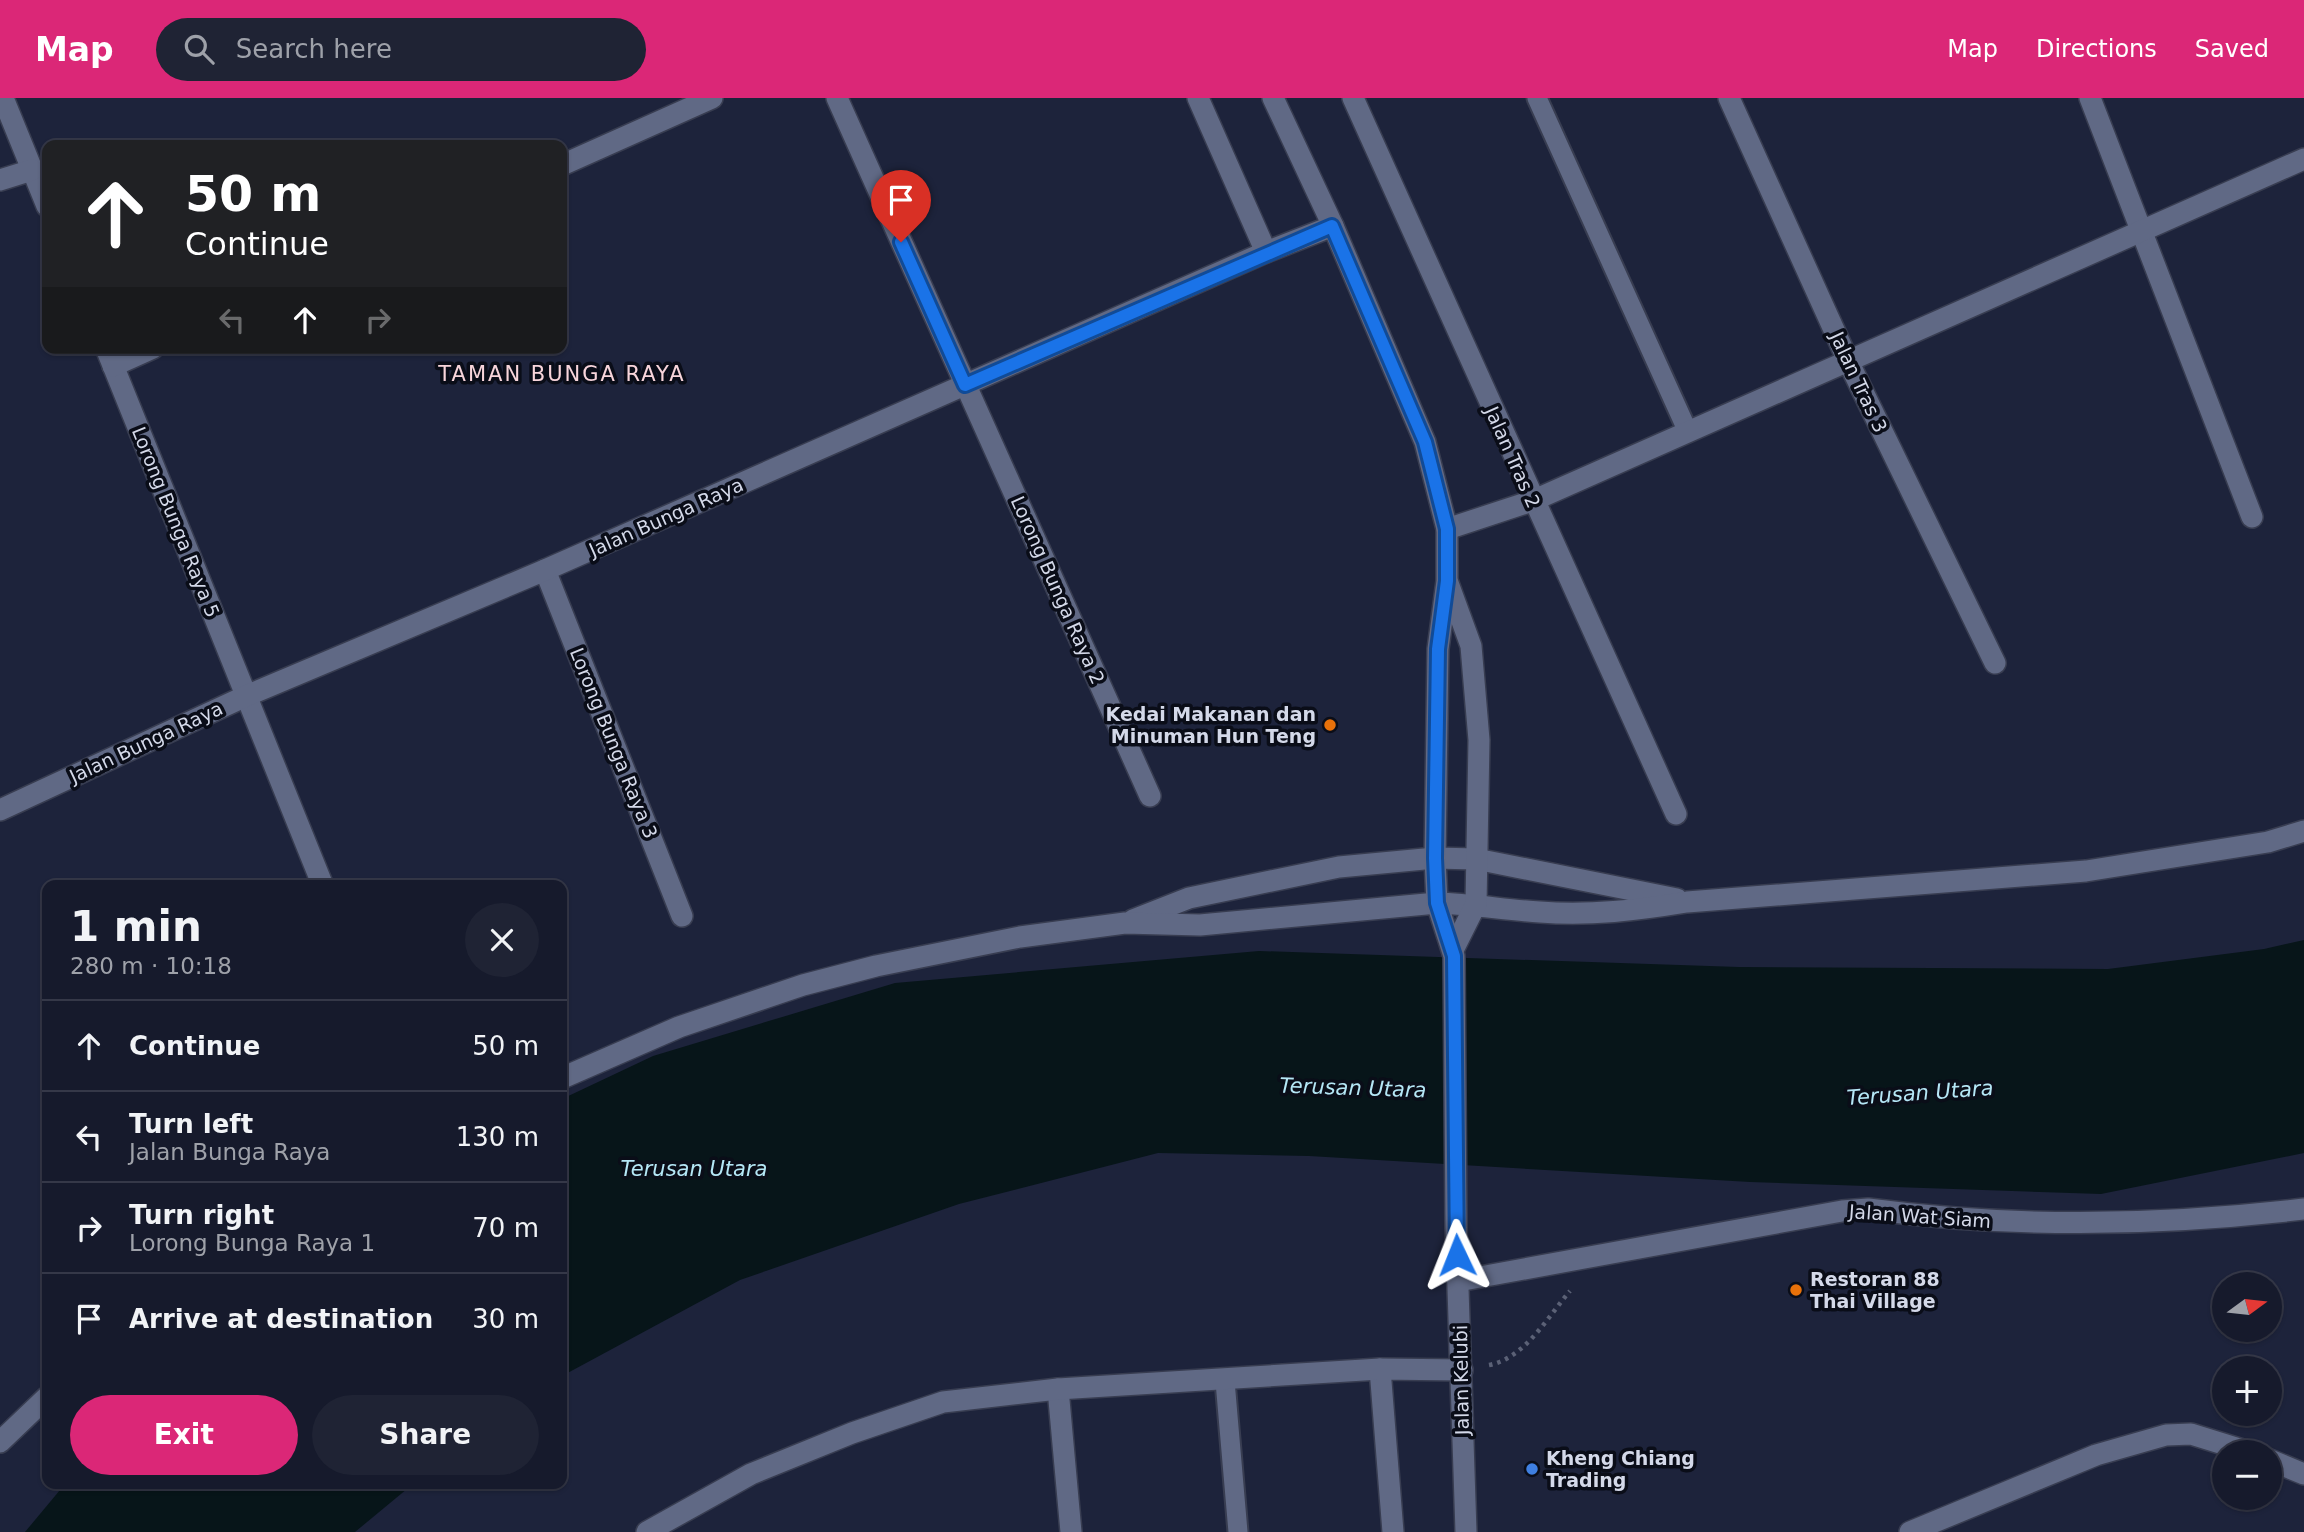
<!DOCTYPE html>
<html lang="en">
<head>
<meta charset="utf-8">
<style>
  body { margin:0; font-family:"DejaVu Sans",sans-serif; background:#1f2334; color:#f1f3f6; height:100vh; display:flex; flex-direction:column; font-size:26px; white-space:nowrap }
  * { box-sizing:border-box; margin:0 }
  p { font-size:23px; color:#9ea1a9 }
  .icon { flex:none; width:38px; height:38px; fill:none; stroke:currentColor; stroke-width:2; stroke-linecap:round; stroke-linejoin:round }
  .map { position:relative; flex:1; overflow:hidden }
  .drawer { position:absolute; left:42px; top:782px; width:525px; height:609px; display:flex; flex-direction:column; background:#161a2c; border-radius:14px; box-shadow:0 2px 5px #0004,0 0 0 2px #353848 }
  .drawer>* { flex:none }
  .guide { position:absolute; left:42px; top:42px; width:525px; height:214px; border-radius:14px; box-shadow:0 2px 5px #0004,0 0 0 2px #353848; background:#202124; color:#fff; overflow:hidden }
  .needle { width:46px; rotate:75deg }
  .fabs { position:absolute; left:2212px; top:1174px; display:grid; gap:14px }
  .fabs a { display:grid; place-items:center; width:70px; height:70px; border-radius:50%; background:#161a2c; box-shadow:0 2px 5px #0004,0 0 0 2px #353848; font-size:35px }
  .pin { position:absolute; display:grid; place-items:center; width:60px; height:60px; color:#fff; margin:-72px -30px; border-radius:50% 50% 50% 0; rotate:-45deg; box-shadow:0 0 7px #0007 }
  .pin .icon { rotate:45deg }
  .me { position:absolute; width:77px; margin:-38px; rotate:358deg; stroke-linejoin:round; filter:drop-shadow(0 0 5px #0008) }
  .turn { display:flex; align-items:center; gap:24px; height:147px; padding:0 28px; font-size:32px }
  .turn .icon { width:91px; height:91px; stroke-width:2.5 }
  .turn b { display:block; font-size:49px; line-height:60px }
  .lanes { display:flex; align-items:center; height:66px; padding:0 28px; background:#0003; justify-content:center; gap:35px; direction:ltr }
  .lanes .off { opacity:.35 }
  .round { display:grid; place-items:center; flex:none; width:74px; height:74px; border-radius:37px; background:#1f2334 }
  .head { display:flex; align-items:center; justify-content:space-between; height:119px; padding:0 28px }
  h1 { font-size:42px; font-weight:700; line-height:52px }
  .action { display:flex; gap:14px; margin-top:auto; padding:14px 28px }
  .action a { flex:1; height:80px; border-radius:42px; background:#db2777; color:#fff; font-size:28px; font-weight:700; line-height:80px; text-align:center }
  .action a+a { background:#1f2334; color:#f1f3f6 }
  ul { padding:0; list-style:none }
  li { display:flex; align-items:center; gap:21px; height:91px; padding:0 28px; border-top:2px solid #353848 }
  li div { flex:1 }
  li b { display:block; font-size:26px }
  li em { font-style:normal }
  header { display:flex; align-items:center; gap:42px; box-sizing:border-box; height:98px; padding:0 35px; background:#db2777; color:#fff }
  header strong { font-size:33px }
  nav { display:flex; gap:38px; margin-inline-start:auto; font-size:24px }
  .search { width:490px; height:63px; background:#1f2334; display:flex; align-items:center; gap:18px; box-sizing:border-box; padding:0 24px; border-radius:38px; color:#9ea1a9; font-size:26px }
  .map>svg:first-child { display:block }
</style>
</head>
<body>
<header>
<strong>Map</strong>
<div class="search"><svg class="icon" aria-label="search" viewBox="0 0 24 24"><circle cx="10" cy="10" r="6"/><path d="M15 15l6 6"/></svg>Search here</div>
<nav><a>Map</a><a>Directions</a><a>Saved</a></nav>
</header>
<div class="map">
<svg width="2304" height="1434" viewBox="0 0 2304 1434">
  <rect width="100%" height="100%" fill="#1d233b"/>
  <g fill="#071519">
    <polygon points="2304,842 2304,1055 2101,1096 1750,1084 1309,1058 1158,1055 959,1106 740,1182 562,1278 562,1001 653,958 895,885 1259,853 1739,869 2108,871 2264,851"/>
    <polygon points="65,1386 413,1386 355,1434 25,1434"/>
  </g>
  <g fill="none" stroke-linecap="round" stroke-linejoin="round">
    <g stroke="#383d51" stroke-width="23">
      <g id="service">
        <polyline points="1537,0 1688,334"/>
        <polyline points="1225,1283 1238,1434"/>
      </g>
    </g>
    <g stroke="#383d51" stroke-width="24">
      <g id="minor">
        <polyline points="3,0 47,108"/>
        <polyline points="837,0 1150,698"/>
        <polyline points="1198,0 1266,154"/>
        <polyline points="1353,0 1676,716"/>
        <polyline points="1729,0 1849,265 1995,565"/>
        <polyline points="2090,0 2252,419"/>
        <polyline points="562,67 712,0"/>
        <polyline points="0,82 32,72"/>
        <polyline points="106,250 323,788"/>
        <polyline points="113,268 153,250"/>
        <polyline points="1447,431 1532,403 2304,61"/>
        <polyline points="545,472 682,818"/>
        <polyline points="0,712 246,598 545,472 1266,154 1333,128"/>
        <path d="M1458,1183l384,-70 26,-2c144,19 291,17 436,0"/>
        <polyline points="1380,1271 1393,1434"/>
        <polyline points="1058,1291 1071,1434"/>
        <polyline points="2270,1362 2304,1376"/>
        <polyline points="647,1434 751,1376 852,1335 943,1304 1058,1291 1380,1271 1462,1272"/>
        <polyline points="1910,1434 2096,1357 2166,1337 2191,1336 2249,1354"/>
      </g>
    </g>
    <g stroke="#383d51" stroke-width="24">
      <g id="tertiary">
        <polyline points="1133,822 1189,800 1339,769 1435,760 1476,761 1677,801"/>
        <path d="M562,980l117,-51 124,-42 73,-19 144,-29 105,-14 75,2 237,-22c35,1 69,7 103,9 50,4 98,-2 147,-10l399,-31 182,-29 36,-11"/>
        <polyline points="0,1344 47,1299"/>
      </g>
    </g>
    <g stroke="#383d51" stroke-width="24">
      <g id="secondary">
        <polyline points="1273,0 1333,128 1425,344 1447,431 1447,483 1438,551 1435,760 1437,805 1454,858 1456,1130 1466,1434"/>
        <polyline points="1448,485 1471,548 1479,642 1476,806 1454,850"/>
      </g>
    </g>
    <path stroke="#5b6176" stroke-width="4.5" stroke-dasharray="3.5 5" stroke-linecap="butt" d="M1489,1267c36,-7 58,-47 81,-74"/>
    <use href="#service" stroke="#606985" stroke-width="19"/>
    <use href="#minor" stroke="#606985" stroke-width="21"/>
    <use href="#tertiary" stroke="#606985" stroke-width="21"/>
    <use href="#secondary" stroke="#606985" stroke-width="21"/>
  </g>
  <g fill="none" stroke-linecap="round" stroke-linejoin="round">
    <g stroke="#114b97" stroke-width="18">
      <polyline id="route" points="901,144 965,287 1332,128 1425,344 1447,431 1447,483 1438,551 1435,760 1437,805 1454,858 1457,1157"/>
    </g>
    <use href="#route" stroke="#1a73e8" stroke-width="12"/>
  </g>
  <g fill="#e8710a" stroke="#0a0d18" stroke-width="2.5">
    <circle cx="1330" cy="627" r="7"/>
    <circle cx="1796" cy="1192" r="7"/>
  </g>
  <circle fill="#3f7fe0" stroke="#0a0d18" stroke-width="2.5" cx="1532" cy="1371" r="7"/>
  <g text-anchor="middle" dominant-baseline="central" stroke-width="7" stroke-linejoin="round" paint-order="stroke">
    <g font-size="19" fill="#d4d9e9" stroke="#0a0d18">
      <text transform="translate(1859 284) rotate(65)">Jalan Tras 3</text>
      <text transform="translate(1513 359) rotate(66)">Jalan Tras 2</text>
      <text transform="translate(666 419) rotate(-24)">Jalan Bunga Raya</text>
      <text transform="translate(176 424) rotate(68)">Lorong Bunga Raya 5</text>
      <text transform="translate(1058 492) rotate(66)">Lorong Bunga Raya 2</text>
      <text transform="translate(146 644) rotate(-25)">Jalan Bunga Raya</text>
      <text transform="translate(614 645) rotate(68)">Lorong Bunga Raya 3</text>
      <text transform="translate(1920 1118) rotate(4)">Jalan Wat Siam</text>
      <text transform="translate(1461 1282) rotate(-91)">Jalan Kelubi</text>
    </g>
    <g font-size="19" font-weight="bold" fill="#d4d9e9" stroke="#0a0d18" text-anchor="start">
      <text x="1316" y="616" text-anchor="end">Kedai Makanan dan<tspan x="1316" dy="22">Minuman Hun Teng</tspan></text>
      <text x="1810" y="1181">Restoran 88<tspan x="1810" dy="22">Thai Village</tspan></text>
      <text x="1546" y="1360">Kheng Chiang<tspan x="1546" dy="22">Trading</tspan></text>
    </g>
    <g font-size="21" letter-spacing="2" fill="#f8d5db" stroke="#0a0d18">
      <text x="562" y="276">TAMAN BUNGA RAYA</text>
    </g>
    <g font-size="21" font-style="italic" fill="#b5e7f6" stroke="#0a0d18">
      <text transform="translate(1353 990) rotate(2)">Terusan Utara</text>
      <text transform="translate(1920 995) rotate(-4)">Terusan Utara</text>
      <text x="694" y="1071">Terusan Utara</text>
    </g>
  </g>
</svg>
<div class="fabs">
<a><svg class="needle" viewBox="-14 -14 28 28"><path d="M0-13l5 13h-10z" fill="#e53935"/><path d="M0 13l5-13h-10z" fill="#9ea1a9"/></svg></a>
<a>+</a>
<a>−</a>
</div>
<div class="pin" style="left:901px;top:144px;background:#d93025"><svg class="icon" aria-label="arrive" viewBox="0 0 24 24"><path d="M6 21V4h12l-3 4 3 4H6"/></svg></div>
<svg class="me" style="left:1457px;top:1157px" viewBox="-20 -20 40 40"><path d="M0-17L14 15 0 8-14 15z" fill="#1a73e8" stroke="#fff" stroke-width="4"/></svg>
<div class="guide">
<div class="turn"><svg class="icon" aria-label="ahead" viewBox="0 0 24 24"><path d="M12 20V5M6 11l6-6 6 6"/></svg><div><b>50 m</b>Continue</div></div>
<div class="lanes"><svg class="icon off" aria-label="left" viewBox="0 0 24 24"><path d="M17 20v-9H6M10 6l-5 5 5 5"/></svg><svg class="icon" aria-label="ahead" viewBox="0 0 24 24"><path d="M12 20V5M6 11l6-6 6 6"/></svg><svg class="icon off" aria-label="right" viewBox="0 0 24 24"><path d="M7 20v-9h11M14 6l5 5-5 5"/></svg></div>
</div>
<section class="drawer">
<div class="head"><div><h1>1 min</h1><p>280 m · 10:18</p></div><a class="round"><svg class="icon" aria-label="close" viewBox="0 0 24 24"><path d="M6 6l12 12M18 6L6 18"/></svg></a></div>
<ul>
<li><svg class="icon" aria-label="ahead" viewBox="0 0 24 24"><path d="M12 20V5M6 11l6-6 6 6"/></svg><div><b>Continue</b></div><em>50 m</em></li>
<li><svg class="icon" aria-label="left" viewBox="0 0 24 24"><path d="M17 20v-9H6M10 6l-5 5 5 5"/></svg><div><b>Turn left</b><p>Jalan Bunga Raya</p></div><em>130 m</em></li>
<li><svg class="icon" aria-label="right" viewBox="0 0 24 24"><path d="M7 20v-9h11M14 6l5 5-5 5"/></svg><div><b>Turn right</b><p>Lorong Bunga Raya 1</p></div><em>70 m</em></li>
<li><svg class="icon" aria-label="arrive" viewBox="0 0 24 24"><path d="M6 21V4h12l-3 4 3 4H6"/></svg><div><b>Arrive at destination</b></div><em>30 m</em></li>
</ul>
<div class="action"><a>Exit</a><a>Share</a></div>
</section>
</div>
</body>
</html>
